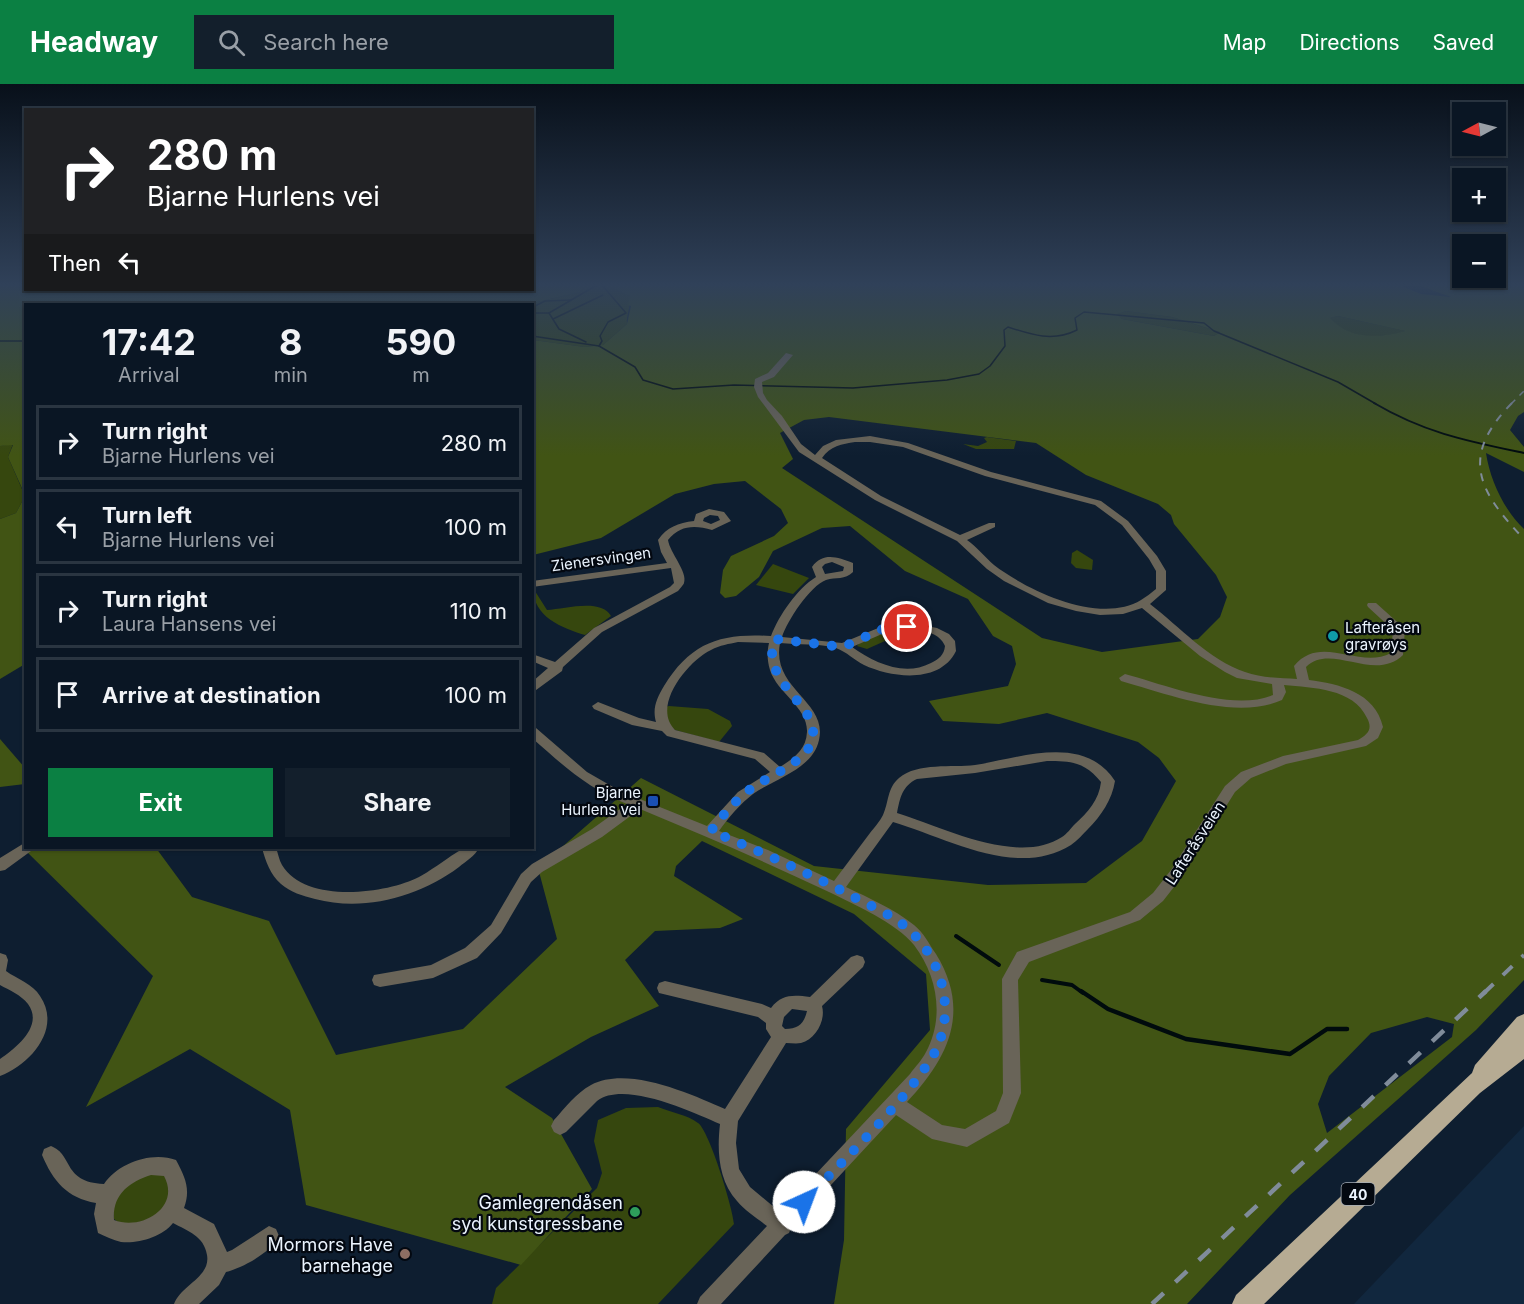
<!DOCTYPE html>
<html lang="en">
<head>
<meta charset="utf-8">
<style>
  body { margin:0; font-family:Inter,sans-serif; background:#131f2c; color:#f1f3f6; height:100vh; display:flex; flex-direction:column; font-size:22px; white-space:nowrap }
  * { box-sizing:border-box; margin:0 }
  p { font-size:20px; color:#999fa6 }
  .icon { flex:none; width:33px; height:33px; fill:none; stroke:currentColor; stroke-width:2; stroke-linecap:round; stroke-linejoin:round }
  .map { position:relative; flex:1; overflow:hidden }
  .details { position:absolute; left:24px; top:219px; width:510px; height:546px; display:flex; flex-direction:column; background:#0a1624; border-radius:0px; box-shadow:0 2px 4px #0004,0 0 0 2px #2a3541 }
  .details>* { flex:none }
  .guide { position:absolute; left:24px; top:24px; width:510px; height:183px; border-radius:0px; box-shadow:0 2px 4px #0004,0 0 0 2px #2a3541; background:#202124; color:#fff; overflow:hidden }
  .needle { width:39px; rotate:263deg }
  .buttons { position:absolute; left:1452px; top:18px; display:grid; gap:12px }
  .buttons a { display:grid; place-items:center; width:54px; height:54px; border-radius:0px; background:#0a1624; box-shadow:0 2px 4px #0004,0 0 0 2px #2a3541; font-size:30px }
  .pin { position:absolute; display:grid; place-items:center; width:51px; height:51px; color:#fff; margin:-26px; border:3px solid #fff; border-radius:50%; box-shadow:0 2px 6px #0007 }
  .me { position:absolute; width:66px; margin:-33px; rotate:43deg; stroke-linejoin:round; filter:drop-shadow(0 0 4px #0008) }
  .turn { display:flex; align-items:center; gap:21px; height:126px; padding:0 24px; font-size:27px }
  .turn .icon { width:78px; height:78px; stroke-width:2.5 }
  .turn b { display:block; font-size:42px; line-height:51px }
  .then { display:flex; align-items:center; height:57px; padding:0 24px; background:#0003; gap:12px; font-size:22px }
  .eta { display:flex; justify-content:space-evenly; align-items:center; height:102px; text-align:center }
  .eta b { font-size:36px; font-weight:700; line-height:42px }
  .button { display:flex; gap:12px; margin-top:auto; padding:12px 24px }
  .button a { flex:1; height:69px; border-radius:0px; background:#0b8043; color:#fff; font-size:24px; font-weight:700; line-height:69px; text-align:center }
  .button a+a { background:#131f2c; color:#f1f3f6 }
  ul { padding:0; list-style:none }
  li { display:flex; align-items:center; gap:18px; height:75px; margin:0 12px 9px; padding:0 12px; border:3px solid #2a3541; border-radius:0px }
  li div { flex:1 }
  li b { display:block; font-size:22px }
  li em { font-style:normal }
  header { display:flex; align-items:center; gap:36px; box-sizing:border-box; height:84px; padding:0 30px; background:#0b8043; color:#fff }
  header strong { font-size:28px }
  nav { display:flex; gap:33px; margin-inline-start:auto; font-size:21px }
  .search { width:420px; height:54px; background:#131f2c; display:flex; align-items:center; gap:15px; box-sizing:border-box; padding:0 21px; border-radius:0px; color:#999fa6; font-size:22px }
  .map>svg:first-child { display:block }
</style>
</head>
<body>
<header>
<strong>Headway</strong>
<div class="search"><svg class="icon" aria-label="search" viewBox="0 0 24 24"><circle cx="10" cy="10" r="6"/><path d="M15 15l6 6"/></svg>Search here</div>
<nav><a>Map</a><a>Directions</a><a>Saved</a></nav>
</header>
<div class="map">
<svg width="1524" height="1220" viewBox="0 0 1524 1220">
  <rect width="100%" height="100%" fill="#0e1e30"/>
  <polygon fill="#11273e" points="1524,1042 1524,1220 1354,1220"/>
  <g fill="#36470e">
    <path d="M587,201h19l24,11c1,11 -4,18 -3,28l-24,21 -18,2 -52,-7 -1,-36h-3l51,-12z"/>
    <polygon points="1126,227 1172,233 1220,248 1214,252 1122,235 1116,230"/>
    <path d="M1338,232l68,15c-27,8 -57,9 -77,-13z"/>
    <polygon points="987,353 1016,357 1014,365 976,365 963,360 978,362 987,358 984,354"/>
    <polygon points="13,360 8,373 25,412 16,429 0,435 0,362"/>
    <polygon points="1077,466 1093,476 1092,486 1076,484 1071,479 1072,469"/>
    <polygon points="773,480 809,494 793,510 756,501"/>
    <path d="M533,504l14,22c18,-1 54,-12 64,6l-26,19c-23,-7 -52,-18 -52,-47z"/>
    <polygon points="907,545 928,549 885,557 867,565 857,562 860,558 890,546"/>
    <polygon points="669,622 708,625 730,637 732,642 719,658 675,646 669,641 665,623"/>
    <path d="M658,1023c12,5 30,8 40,16 11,7 35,85 36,101l-76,80h-166l4,-16 101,-100 5,-15 -8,-32 4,-21 28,-12z"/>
    <path d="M155,1089l14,4 2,22 -18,20 -30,7 -9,-7c-5,-30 17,-39 41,-46z"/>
  </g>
  <g fill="#415414" fill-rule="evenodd">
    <polygon points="0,201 25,201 26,206 532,206 533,201 587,201 580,208 528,220 26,220 25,411 8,373 13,361 0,362"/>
    <path d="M606,201h793l22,9 30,3 -31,-11 -14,-1h118v127l-6,4 -8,14 14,17v25l-38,-19c4,27 18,57 38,76v451l-48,50 -186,165 -103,109h-353l10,-64 2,-111 84,-99 -4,-56 -72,-60 -152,-73 -26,25 -2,10 69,43 -23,9 -65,3 -30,29 34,46 -68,31 -86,50 47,31 40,71 -71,76 -215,-60 -16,-95 -100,-61 -104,58 67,-131 -126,-124 12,-4h117l36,49 77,24 67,134 127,-26 94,-90 -19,-71 103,-90 173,88 174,19 98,-2 56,-42 34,-60 -17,-23 -21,-16 -91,-29 -48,11 -56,-3 -14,-20 79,-15 8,-22 -4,-18 -19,-10 -25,-37 -63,-28 -55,-45 -28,2 -49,23 -14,26 -23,19 -11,2 -5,-5 3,-23 8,-14 43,-20 14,-13 -7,-14 -36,-28 -31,3 -39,10 -74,44 -68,17v-215l52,7 18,-2 24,-21 4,-18 -3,-1 2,-9zM1126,227l46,6 48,15 -6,4 -92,-17 -5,-5zM1338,232l67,15c-26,7 -55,9 -75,-13zM829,333l207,26 50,32 72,29 13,11 3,9 42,51 11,22 -7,20 -22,22 -96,13 -60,-14 -260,-170 11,-9 -13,-26 24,-13zM1427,933l27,7 -2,13 -125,96 -9,-29 11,-28 42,-43z"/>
    <polygon points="25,412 25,580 0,595 0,435 16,429"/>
    <polygon points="0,655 25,684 25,700 0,703"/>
  </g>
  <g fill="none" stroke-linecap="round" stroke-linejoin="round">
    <g stroke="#000b0d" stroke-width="1.5">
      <polyline points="532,228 533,223 545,217 571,216"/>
      <polyline points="532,229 549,229 559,245 586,258"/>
      <polyline points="549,229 597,201"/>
      <polyline points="553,235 603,211"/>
      <path d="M532,252l67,10 36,21 8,13 30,9 61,-4 119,3 94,-8 32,-6 11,-8 15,-20 -1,-16 4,-3c24,8 45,15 69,3l-2,-12 9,-6 120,11 10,8 124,51 38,22"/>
      <polyline points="0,257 26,257"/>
      <polyline points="599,262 602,257 600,252 608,238 626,229 602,201"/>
    </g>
    <path stroke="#000b0d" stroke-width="2" d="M1374,319c51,30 93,38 150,50"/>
    <g stroke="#000b0d" stroke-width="4">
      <polyline points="956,852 999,881"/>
      <polyline points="1042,896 1072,901 1083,909"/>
    </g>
    <polyline stroke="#000b0d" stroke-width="4.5" points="1081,907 1108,925 1186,955 1290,970 1327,945 1347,945"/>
    <g fill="#696458" fill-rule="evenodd">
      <path d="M786,269l7,2 -19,22 -12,5 1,11 4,7 15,16 19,28 14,11 8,-9 13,-6 34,-4 38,7 83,29 110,29 27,20 29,35 9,15v19l-16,14c30,23 59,56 95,68 16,6 35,6 52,7l-3,-13c27,-33 65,4 97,-13l2,-23 -25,-23 -1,-2 1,-2h8l29,26 -2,26c-29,28 -72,-13 -97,12l3,13c30,4 66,12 74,47l-5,11 -12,8 -80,18 -35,14 -16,14 -54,86 -18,23 -23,19 -111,42 -11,18 3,113 -12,30 -42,24 -35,-8 -36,-24 -105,113 -2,5 -4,2 -64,69h-24l3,-7 67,-71c-10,-8 -22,-15 -30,-25 -19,-21 -20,-51 -17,-77 -28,-12 -96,-44 -123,-23l-31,31 -6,3 -6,-3 -3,-6 3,-6c11,-12 22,-27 37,-35 36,-20 100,9 134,24l46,-72 -5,-8v-6l-8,-6 -99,-24 -2,-5 2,-5 6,-2 97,23 9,4c11,-14 22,-13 39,-11l41,-40 6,-2 6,2 2,5 -2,5 -41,39c4,14 -6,33 -21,37 -5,1 -10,0 -15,0l-48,78 -2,22 3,26 11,18 30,25 130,-138c5,-7 12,-14 16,-22 19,-35 11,-77 -12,-107 -17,-22 -61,-41 -85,-53 -63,-30 -126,-57 -189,-83l-38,28 -60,35 -11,10 -30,51 -24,25 -44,20 -53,9 -6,-2 -2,-5 2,-5 57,-10 34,-17 26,-23 30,-51 11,-10 60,-35 35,-25c-40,-16 -62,-37 -95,-66v-11l4,1 51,44 33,19 87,35 31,-34 32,-20 -15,-13 -88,-23 -5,-5 -30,-6 -38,-16 -2,-3 6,-4 41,16 17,4c-4,-14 1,-24 8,-36 27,-44 57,-53 107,-50 8,-21 26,-47 45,-59l-4,-10c11,-15 25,-10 41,-4v9c-8,8 -17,5 -27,8 -16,6 -39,41 -44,57l60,6 41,-17 11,-2h22l21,4 12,6 6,7 1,10c-16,33 -64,27 -92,14 -10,-5 -17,-13 -28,-17 -17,-5 -38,-3 -56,-5 -9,46 48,58 39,97 -6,29 -45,39 -66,54 -13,10 -24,23 -34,37l49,19 66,31c12,-16 24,-32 36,-48 4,-5 10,-12 13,-18 6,-13 4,-27 16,-37 19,-16 53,-10 76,-13 45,-7 109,-32 140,16 -3,19 -14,35 -27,48 -5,5 -11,12 -17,16 -54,34 -124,-7 -178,-23l-47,65c23,11 48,22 68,38 10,8 15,19 22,29 35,57 13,103 -29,148l35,23 23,4 31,-18 7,-18 -1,-114 15,-27 113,-40 23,-19 18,-23 54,-84 16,-14 42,-16 75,-16c10,-6 15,-11 9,-22 -14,-30 -54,-30 -83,-33l2,7 -4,8c-47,21 -114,-6 -161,-19l-2,-3 6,-4c41,11 107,38 148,21l-1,-11 -35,-6 -12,-6 -25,-16 -58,-48 -19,6 -23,1 -24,-4 -28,-8 -44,-22 -17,-12 -30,-28 -82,-41 -76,-48 -41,-55 -4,-10 1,-8 13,-6zM855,358h15l33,5 82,29 110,29 27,20 27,34 7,12v18c-5,4 -10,8 -15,11 -41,25 -113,-9 -147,-35 -9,-8 -17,-18 -27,-25l28,-13v-4h-6l-29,12 -79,-39 -59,-38c8,-12 20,-14 33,-16zM832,478l12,5 -1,4 -18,3 -3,-7 3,-3zM911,546c13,1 28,2 34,16 -1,9 -6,13 -14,17 -27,14 -56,0 -79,-16l37,-16zM738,558l31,1c-2,9 -2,17 1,27 7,23 38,37 37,62 -1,18 -13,26 -27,35l-16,-14 -89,-23c-24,-24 13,-69 36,-80 9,-5 18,-6 27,-8zM1047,677c24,0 38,1 54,21 -2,18 -13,30 -26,42 -4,4 -8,10 -13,13 -44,29 -120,-10 -165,-24 3,-15 5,-27 20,-34l58,-6zM792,925l15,2c-3,13 -9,18 -22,18l-3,-3 2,-9z"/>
      <path d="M709,425l15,3 7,9 -19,9c-17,-5 -32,-5 -44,10 2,13 20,32 16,43 0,1 -6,8 -6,8l-76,41 -39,35 -1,4 -30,22v-11l16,-14 -16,-7v-7l23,8 39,-34 76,-41 4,-4 -3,-15 -139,19v-6l135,-18 -6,-11 -3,-12c9,-13 20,-17 36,-19l2,-7zM710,431l8,1 2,4 -9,4 -8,-3 1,-3z"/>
      <polygon points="26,758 26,764 33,764 31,767 5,786 0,787 0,774"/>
      <path d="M262,764h14c2,5 3,12 6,17 23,39 104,29 137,12 11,-5 41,-29 47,-29 4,-1 9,0 13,0 -4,8 -13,13 -20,19 -40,30 -95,45 -144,32 -12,-3 -25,-7 -34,-15 -11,-10 -15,-22 -19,-36z"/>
      <path d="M0,869l6,2 2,5 -2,11c11,8 27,13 34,25 22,32 -9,68 -40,80v-17c16,-11 44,-33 28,-55 -7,-9 -19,-14 -28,-19z"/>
      <path d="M51,1062c23,9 11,36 53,38 14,-21 48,-33 72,-24 9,17 15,29 8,48l30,16 13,28 5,-2 37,-24 7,3 3,7c-7,16 -37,32 -53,36l-7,13 -20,19h-25c7,-19 37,-27 33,-49 -3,-19 -19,-24 -34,-32 -11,14 -35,21 -52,19 -8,-2 -16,-6 -23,-9l-4,-19 2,-11c-29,-5 -43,-22 -54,-48l2,-6zM151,1091l13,1c17,31 -22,55 -50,44 -2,-25 15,-38 37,-45z"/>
    </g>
    <polygon fill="#b6ab93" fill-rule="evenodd" points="1524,930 1524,975 1480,1009 1264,1220 1232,1220 1236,1211 1472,989 1475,981 1517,933"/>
    <polyline stroke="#808c9a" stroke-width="1.5" stroke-dasharray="6 6" stroke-linecap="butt" points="1511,320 1524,307"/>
    <path stroke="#808c9a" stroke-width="2" stroke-dasharray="8 8" stroke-linecap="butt" d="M1512,319c-52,53 -35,87 12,136"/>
    <polyline stroke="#808c9a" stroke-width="4" stroke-dasharray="13 13" stroke-linecap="butt" points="1484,909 1524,871"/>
    <polyline stroke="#808c9a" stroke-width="4.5" stroke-dasharray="16 16" stroke-linecap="butt" points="1152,1220 1486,907"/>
  </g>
  <linearGradient id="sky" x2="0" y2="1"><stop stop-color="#08101a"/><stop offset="0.54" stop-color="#304159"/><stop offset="1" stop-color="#304159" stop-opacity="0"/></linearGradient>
  <rect width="1524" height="372" fill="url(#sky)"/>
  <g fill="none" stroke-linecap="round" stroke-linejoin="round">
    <path stroke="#1a73e8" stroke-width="10" stroke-dasharray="0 18" d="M804,1118c40,-43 96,-95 127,-143 27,-43 13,-99 -24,-131 -16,-14 -37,-22 -55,-32 -46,-24 -93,-45 -141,-65 11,-15 23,-29 37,-40 30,-23 90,-37 54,-84 -15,-20 -38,-40 -27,-68l68,8 40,-18 24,-2"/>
  </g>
  <circle fill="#0f9aa8" stroke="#030810" stroke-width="2" cx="1333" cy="552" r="6"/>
  <rect fill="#1a4fb4" stroke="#030810" stroke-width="2" x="647" y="711" width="12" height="12" rx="3"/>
  <circle fill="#2e9e5b" stroke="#030810" stroke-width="2" cx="635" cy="1128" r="6"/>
  <circle fill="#8d6e63" stroke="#030810" stroke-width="2" cx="405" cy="1170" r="6"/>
  <g text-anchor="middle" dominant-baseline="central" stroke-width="4.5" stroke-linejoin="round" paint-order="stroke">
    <rect fill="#030810" stroke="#a5adb7" stroke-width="1.5" x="1341.5" y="1099" width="33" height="22" rx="4.5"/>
    <g font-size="14" font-weight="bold" fill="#ebf4fe">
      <text x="1358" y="1110">40</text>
    </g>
    <g font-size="15" fill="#ebf4fe" stroke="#030810">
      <text transform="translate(601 475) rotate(-8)">Zienersvingen</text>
      <text transform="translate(1195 759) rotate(-57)">Lafteråsveien</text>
    </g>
    <g font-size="15" fill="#ebf4fe" stroke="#030810" text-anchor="start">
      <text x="1345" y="543">Lafteråsen<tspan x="1345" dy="17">gravrøys</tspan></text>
      <text x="641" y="708" text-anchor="end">Bjarne<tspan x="641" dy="17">Hurlens vei</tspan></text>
    </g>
    <g font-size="18" fill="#ebf4fe" stroke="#030810" text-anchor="end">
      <text x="623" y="1118">Gamlegrendåsen<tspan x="623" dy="21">syd kunstgressbane</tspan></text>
      <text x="393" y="1160">Mormors Have<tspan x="393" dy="21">barnehage</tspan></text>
    </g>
  </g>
</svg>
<div class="buttons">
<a><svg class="needle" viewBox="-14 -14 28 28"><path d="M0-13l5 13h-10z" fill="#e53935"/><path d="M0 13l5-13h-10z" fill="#999fa6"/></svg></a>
<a>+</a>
<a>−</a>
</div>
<div class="pin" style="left:907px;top:543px;background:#d93025"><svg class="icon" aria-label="arrive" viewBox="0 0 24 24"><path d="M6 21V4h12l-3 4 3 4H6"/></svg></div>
<svg class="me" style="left:804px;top:1118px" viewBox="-20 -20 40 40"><circle r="19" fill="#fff"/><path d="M0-13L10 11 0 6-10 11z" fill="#1a73e8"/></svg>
<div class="guide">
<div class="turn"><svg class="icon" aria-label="right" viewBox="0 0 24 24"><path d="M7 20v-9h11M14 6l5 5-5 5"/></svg><div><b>280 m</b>Bjarne Hurlens vei</div></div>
<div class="then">Then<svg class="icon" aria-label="left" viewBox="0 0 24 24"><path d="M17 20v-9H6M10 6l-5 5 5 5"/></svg></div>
</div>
<section class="details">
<div class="eta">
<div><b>17:42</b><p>Arrival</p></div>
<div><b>8</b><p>min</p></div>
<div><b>590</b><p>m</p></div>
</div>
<ul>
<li><svg class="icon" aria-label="right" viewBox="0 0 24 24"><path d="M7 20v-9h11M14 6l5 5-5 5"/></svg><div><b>Turn right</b><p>Bjarne Hurlens vei</p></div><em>280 m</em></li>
<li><svg class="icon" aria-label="left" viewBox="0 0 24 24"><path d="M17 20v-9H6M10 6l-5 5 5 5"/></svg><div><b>Turn left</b><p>Bjarne Hurlens vei</p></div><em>100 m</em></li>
<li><svg class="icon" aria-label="right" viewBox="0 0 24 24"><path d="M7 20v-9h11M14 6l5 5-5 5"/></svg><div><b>Turn right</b><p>Laura Hansens vei</p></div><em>110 m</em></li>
<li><svg class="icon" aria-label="arrive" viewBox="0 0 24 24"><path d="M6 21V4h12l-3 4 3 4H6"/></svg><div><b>Arrive at destination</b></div><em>100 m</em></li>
</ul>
<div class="button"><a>Exit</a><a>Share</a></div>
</section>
</div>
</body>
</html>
